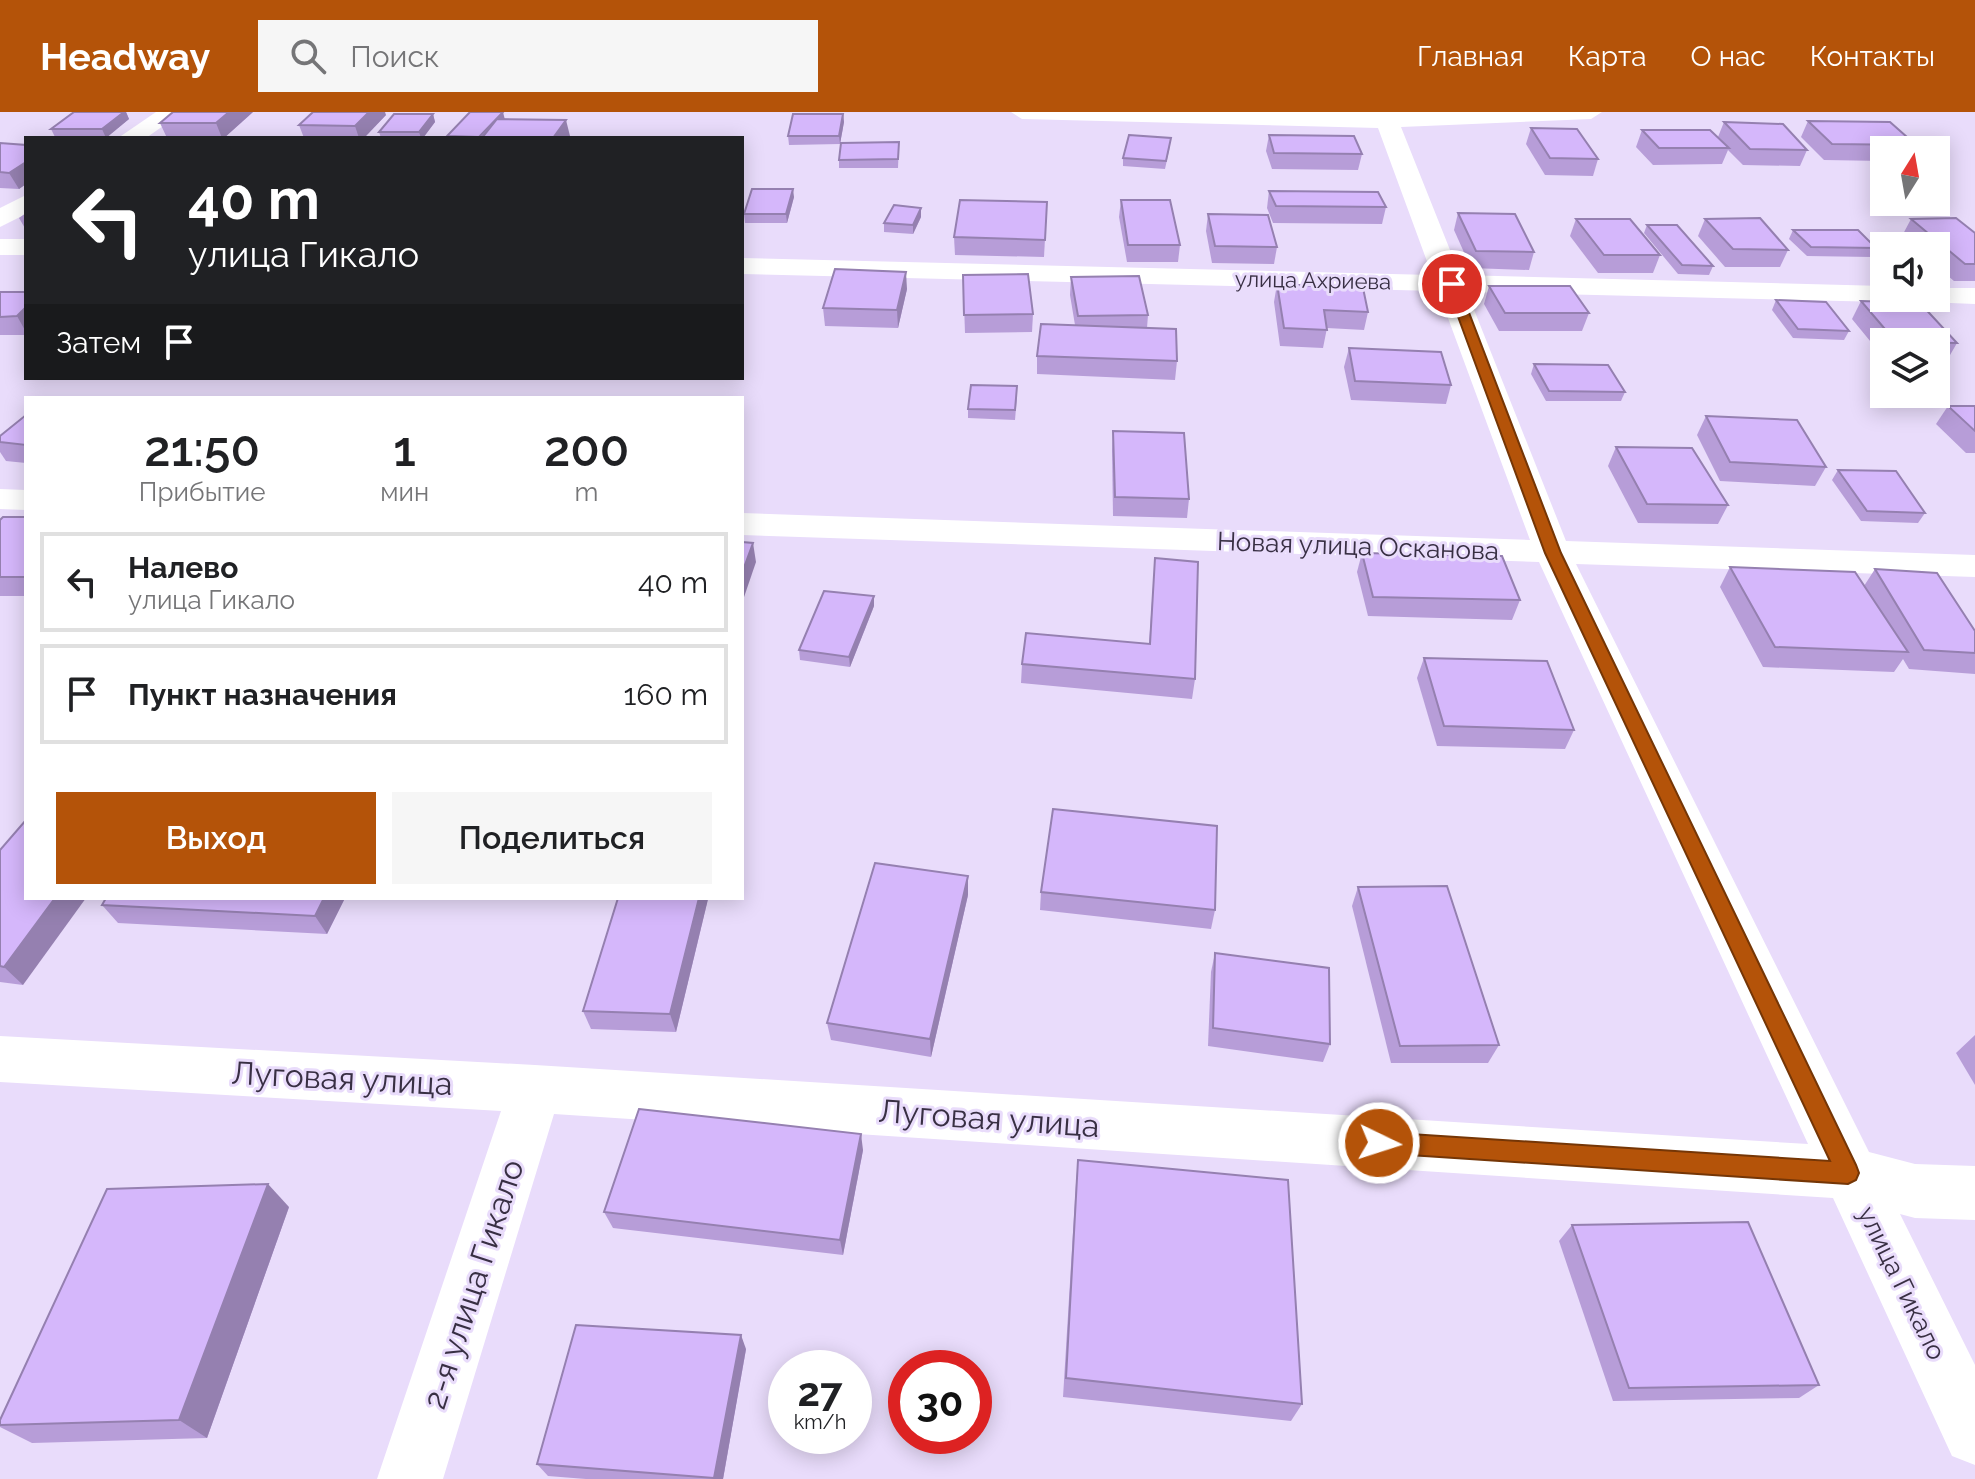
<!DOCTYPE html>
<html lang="ru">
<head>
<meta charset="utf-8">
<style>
  body { margin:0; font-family:Raleway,sans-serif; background:#f6f6f6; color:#202124; height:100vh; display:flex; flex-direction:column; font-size:30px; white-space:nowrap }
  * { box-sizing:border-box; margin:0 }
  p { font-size:26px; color:#757577 }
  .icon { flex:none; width:44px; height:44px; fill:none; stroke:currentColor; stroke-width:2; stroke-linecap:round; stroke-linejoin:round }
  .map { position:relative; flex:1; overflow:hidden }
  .sheet { position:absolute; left:24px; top:284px; width:720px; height:504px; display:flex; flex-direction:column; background:#fff; border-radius:0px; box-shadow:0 4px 20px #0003 }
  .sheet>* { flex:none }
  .guide { position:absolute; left:24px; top:24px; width:720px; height:244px; border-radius:0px; box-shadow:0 4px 20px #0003; background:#202124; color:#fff; overflow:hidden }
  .needle { width:52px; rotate:11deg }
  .tools { position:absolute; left:1870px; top:24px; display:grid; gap:16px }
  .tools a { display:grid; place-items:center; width:80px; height:80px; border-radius:0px; background:#fff; box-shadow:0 4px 20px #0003; font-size:40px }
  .speed { position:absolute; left:768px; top:1238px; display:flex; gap:16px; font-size:40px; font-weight:700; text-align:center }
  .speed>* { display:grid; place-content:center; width:104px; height:104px; border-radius:50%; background:#fff; box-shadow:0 4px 20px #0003; line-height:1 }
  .speed small { font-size:20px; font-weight:400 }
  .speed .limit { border:12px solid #d22; background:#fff; color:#111 }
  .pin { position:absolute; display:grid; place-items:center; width:68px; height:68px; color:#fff; margin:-34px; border:4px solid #fff; border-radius:50%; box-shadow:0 2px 8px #0007 }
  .me { position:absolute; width:88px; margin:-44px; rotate:94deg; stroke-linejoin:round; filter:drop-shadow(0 0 6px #0008) }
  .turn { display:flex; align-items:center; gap:28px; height:168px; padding:0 32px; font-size:36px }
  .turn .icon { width:104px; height:104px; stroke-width:2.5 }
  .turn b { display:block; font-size:56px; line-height:68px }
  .then { display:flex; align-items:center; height:76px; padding:0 32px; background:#0003; gap:16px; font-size:30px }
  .eta { display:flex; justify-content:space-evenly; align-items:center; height:136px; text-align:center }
  .eta b { font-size:48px; font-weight:600; line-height:56px }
  .primary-button { display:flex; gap:16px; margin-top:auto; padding:16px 32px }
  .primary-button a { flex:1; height:92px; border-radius:0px; background:#b45309; color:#fff; font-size:32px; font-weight:600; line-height:92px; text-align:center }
  .primary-button a+a { background:#f6f6f6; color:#202124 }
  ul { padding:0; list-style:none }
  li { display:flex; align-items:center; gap:24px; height:100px; margin:0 16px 12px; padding:0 16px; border:4px solid #e0e0e0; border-radius:0px }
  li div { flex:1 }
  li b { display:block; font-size:30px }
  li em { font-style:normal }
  header { display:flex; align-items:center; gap:48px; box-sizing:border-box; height:112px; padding:0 40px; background:#b45309; color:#fff }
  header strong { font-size:38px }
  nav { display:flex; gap:44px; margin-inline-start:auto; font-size:28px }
  .search { width:560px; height:72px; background:#f6f6f6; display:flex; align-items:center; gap:20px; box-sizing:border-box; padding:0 28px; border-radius:0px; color:#757577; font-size:30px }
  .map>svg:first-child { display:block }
</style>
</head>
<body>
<header>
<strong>Headway</strong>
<div class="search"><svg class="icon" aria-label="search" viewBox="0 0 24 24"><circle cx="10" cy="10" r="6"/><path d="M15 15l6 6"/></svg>Поиск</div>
<nav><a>Главная</a><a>Карта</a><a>О нас</a><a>Контакты</a></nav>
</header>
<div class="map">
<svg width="1975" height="1367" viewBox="0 0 1975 1367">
  <rect width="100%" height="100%" fill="#e9dcfb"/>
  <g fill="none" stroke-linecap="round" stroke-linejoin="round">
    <g fill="#fff" fill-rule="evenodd">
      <polygon points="156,0 183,0 146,26 118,26"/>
      <polygon points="1011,0 1602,0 1591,7 1401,15 1460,163 1884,174 1884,186 1895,186 1884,190 1467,180 1566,429 1975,443 1975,465 1576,452 1869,1040 1915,1052 1975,1054 1975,1108 1915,1106 1900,1102 1975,1253 1975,1353 1952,1344 1833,1086 554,1002 443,1367 377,1367 501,999 0,970 0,924 535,953 1808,1032 1539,450 742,423 742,401 1530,428 1438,179 742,162 742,146 1432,163 1378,16 1022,7"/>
      <polygon points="26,83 26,102 0,115 0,96"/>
      <rect x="0" y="127" width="26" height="16"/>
      <polygon points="1936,176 1975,176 1975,192 1926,190 1923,186 1936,186"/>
      <polygon points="0,377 26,378 26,398 0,397"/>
    </g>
  </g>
  <g fill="#b79dd8">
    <polygon points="74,0 126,0 129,7 106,26 55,25 51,17"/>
    <polygon points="253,0 224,26 167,26 160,11"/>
    <polygon points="433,2 435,10 423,26 381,26 379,20"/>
    <polygon points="843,2 844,10 840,32 789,33 788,24"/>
    <polygon points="386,3 364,26 304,26 299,13"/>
    <polygon points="505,7 570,24 568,26 448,26 447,24"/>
    <polygon points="1808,9 1916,33 1913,38 1884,38 1884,49 1824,48 1801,25"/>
    <polygon points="1724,10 1807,38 1800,54 1743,53 1728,38 1722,52 1653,53 1636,35 1642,18 1718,25"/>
    <polygon points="1531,16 1598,47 1593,64 1545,63 1526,32"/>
    <polygon points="1269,23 1362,42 1358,58 1272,57 1266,39"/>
    <polygon points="899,30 898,56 839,56 839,48"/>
    <polygon points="0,31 26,33 26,72 19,77 0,76"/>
    <polygon points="1170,34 1165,57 1123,54 1123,46"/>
    <polygon points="1269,79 1386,95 1382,112 1273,111 1267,96"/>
    <polygon points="794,85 787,111 745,111 744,102"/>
    <polygon points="1121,88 1180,133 1178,150 1127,150 1119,105"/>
    <polygon points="1047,90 1044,145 955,143 954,125"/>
    <polygon points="26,101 26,118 19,106"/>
    <polygon points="1458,101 1534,140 1529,158 1471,156 1454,118"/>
    <polygon points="1208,102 1277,135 1274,152 1212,151 1206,119"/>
    <polygon points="921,105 913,122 884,120 884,111"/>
    <polygon points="1576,107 1660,143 1653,161 1598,161 1570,124"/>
    <polygon points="1705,107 1788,138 1780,155 1725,155 1698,124"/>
    <polygon points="1911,107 1975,121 1975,169 1954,169 1936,154 1936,134 1913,134 1902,124"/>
    <polygon points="1647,113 1713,154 1709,163 1678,162 1644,121"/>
    <polygon points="1793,118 1876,136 1872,145 1807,144 1789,127"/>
    <polygon points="963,163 1033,202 1032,220 965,221"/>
    <polygon points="1071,165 1148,203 1147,216 1177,249 1175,268 1037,262 1037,244 1075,213 1070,183"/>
    <polygon points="1277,172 1368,200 1364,218 1327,216 1323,236 1280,234 1274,190"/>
    <polygon points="1489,174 1589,201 1582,219 1499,219 1484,192"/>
    <polygon points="907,177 898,216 825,214 823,196"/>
    <rect x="0" y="180" width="26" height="43"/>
    <polygon points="1776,188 1849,219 1844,228 1793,226 1772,198"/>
    <polygon points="1861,189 1957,231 1946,250 1936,249 1936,230 1884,230 1884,246 1852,207"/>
    <polygon points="1349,236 1451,273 1446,292 1351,288 1344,255"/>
    <polygon points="1534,252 1625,280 1621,289 1546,289 1531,262"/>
    <polygon points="1017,284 1015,308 968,306 968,297"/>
    <polygon points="1948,294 1975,294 1975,341 1966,341 1936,312"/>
    <polygon points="26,303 26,351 6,349 0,340 0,324"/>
    <polygon points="1706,304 1826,355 1815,374 1720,369 1697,323"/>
    <polygon points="1113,319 1189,387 1187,406 1113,404 1112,338"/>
    <polygon points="1616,335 1728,393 1718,412 1638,411 1608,354"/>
    <polygon points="1838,358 1925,401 1918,411 1861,409 1832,368"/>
    <polygon points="26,405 26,484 0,484 0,408"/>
    <polygon points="1362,441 1520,488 1512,508 1368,504 1357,460"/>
    <polygon points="1155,446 1195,567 1192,587 1021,571 1022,552 1149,532"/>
    <polygon points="1730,455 1864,474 1875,457 1975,519 1975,562 1909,557 1903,547 1894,560 1763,555 1720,475"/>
    <polygon points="874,494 850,555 800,548 799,538"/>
    <polygon points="1424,546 1574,618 1565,637 1437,634 1417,566"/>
    <polygon points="0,738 23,873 0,870"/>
    <polygon points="1358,775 1499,933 1488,951 1391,951 1352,794"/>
    <polygon points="1041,780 1215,798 1211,817 1040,798"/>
    <polygon points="968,783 931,945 831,928 827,911"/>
    <polygon points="106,786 345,786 327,822 118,811 102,793"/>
    <polygon points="708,787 676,920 591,917 583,899"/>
    <polygon points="1215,841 1330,932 1323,950 1208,934 1211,860"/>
    <polygon points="1975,923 1975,973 1956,941"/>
    <polygon points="863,1038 843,1143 613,1116 604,1100"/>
    <polygon points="1078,1048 1302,1292 1291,1309 1063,1285 1076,1071"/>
    <polygon points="289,1095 207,1326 32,1331 0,1315 0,1308"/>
    <polygon points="1572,1113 1819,1273 1799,1286 1613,1289 1559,1129"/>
    <polygon points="746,1237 723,1367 586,1367 548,1364 537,1352"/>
  </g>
  <g fill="#9580b0">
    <polygon points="124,0 126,0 129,7 106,26 102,17"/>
    <polygon points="229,0 253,0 224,26 222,26 216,11"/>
    <polygon points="369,0 385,0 386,3 364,26 359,26 355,14"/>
    <polygon points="503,0 505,8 488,26 480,26"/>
    <polygon points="433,2 435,10 423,26 421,26 419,20"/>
    <polygon points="843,2 844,10 840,32 839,24"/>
    <polygon points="566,8 570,24 568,26 553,26"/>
    <polygon points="26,50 26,72 19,77 9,61"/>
    <polygon points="793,77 794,85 787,111 786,102"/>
    <polygon points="921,96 921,105 913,122 913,113"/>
    <polygon points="906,160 907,177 898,216 897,198"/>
    <polygon points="26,195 26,220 17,204"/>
    <polygon points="753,431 756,450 742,491 742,461"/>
    <polygon points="874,484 874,494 850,555 849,545"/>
    <polygon points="968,764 968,783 931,945 930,927"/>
    <polygon points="55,786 86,786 23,873 4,855"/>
    <polygon points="324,786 345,786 327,822 315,804"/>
    <polygon points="699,786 708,786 708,787 676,920 670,902"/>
    <polygon points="861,1022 863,1038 843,1143 840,1128"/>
    <polygon points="268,1072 289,1095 207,1326 179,1308"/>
    <polygon points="741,1223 746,1237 723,1367 714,1367"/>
  </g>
  <g fill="#d5b7fb" stroke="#9580b0" stroke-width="2">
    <polygon points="74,0 124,0 102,17 51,17"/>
    <polygon points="173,0 229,0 216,11 160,11"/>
    <polygon points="313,0 369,0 355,14 299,13"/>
    <polygon points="470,0 503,0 479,25 447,24"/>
    <polygon points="394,2 433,2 419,20 379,20"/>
    <polygon points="793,2 843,2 839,24 788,24"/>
    <polygon points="497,7 566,8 553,26 482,26"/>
    <polygon points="1808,9 1890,10 1916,33 1832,32"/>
    <polygon points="1724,10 1783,12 1807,38 1750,37"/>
    <polygon points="1531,16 1577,17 1598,47 1550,46"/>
    <polygon points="1642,18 1710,18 1729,36 1659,36"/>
    <polygon points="1129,23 1171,26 1166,49 1123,46"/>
    <polygon points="1269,23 1354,24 1362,42 1274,41"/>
    <polygon points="899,30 898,47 839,48 841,31"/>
    <polygon points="0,31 26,33 26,50 9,61 0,60"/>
    <polygon points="752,77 793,77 786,102 744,102"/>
    <polygon points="1269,79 1378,80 1386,95 1276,94"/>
    <polygon points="960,88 1047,90 1045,128 954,125"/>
    <polygon points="1121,88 1170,88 1180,133 1128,133"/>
    <polygon points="894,93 921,96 913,113 884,111"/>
    <polygon points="1458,101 1515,102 1534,140 1476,139"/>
    <polygon points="1208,102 1268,103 1277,135 1215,134"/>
    <polygon points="1760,106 1788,138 1733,137 1705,107"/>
    <polygon points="1956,106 1975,121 1975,152 1965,152 1911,107"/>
    <polygon points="1576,107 1630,107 1660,143 1604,143"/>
    <polygon points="1647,113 1677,113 1713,154 1682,153"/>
    <polygon points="1793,118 1858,118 1876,136 1811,135"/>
    <polygon points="835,157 906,160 897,198 823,196"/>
    <polygon points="1028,162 1033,202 964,203 963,163"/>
    <polygon points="1139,164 1148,203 1078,204 1071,165"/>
    <polygon points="1277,172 1363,176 1368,200 1324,198 1327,218 1284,216"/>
    <polygon points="1489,174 1570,174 1589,201 1505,201"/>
    <polygon points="0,180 26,180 26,195 17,204 0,205"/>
    <polygon points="1776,188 1826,190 1849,219 1798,217"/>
    <polygon points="1861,189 1920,191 1957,231 1896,230"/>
    <polygon points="1041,212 1176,217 1177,249 1037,244"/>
    <polygon points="1349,236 1441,240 1451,273 1355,269"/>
    <polygon points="1534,252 1608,253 1625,280 1549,279"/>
    <polygon points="971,273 1017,274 1015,298 968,297"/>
    <polygon points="1948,294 1975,294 1975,319"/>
    <polygon points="26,303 26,333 0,330 0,324"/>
    <polygon points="1706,304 1797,308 1826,355 1730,350"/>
    <polygon points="1113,319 1184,321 1189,387 1115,385"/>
    <polygon points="1616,335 1692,336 1728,393 1647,392"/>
    <polygon points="1838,358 1896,359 1925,401 1867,399"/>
    <polygon points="3,405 26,405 26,465 0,465 0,408"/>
    <polygon points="742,430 753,431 742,461"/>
    <polygon points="1362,441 1502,444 1520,488 1373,485"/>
    <polygon points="1155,446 1198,450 1195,567 1022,552 1026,521 1150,532"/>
    <polygon points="1730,455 1855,460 1908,540 1775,535"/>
    <polygon points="1875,457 1937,461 1975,519 1975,541 1924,538"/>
    <polygon points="824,479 874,484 849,545 799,538"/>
    <polygon points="1424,546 1547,549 1574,618 1444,614"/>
    <polygon points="1053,697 1217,714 1215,798 1041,780"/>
    <polygon points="26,708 26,786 55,786 4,855 0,854 0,738"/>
    <polygon points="875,751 968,764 930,927 827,911"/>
    <polygon points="1447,774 1499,933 1400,934 1358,775"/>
    <polygon points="106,786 324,786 315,804 102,793"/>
    <polygon points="618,786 699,786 670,902 583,899"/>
    <polygon points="1215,841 1329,856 1330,932 1213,916"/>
    <polygon points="639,997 861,1022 840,1128 604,1100"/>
    <polygon points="1078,1048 1288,1068 1302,1292 1066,1266"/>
    <polygon points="268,1072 179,1308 0,1313 0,1308 107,1077"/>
    <polygon points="1748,1110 1819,1273 1629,1276 1572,1113"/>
    <polygon points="576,1213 741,1223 714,1366 537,1352"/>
  </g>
  <polygon fill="#b45309" stroke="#753606" stroke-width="2" points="1452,168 1458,172 1561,441 1856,1053 1859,1061 1856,1068 1848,1072 1379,1041 1371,1038 1368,1031 1371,1023 1379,1020 1830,1049 1545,441 1446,172"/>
  <g text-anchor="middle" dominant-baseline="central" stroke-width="6" stroke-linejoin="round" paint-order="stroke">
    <g font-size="22" fill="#382f43" stroke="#e9dcfb">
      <text transform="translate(1313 168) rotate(1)">улица Ахриева</text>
    </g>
    <g font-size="26" fill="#382f43" stroke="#e9dcfb">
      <text transform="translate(1358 434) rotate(2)">Новая улица Осканова</text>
      <text transform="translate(1902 1171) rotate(64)">улица Гикало</text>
    </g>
    <g font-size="32" fill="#382f43" stroke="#e9dcfb">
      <text transform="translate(342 966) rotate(3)">Луговая улица</text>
      <text transform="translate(989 1006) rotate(4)">Луговая улица</text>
      <text transform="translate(473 1172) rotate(-72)">2-я улица Гикало</text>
    </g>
  </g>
</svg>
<div class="tools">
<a><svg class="needle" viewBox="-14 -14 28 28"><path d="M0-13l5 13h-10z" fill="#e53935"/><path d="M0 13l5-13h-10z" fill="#757577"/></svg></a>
<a><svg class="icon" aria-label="sound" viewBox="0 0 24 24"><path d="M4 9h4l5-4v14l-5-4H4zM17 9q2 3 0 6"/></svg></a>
<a><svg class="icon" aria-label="layers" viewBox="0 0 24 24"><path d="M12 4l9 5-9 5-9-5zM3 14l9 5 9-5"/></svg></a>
</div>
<div class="speed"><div>27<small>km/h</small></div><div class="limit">30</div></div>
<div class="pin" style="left:1452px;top:172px;background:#d93025"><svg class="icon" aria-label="arrive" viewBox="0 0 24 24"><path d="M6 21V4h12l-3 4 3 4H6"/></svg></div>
<svg class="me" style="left:1379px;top:1031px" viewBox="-20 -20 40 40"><circle r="17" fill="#b45309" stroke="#fff" stroke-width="3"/><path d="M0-11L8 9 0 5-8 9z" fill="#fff"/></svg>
<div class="guide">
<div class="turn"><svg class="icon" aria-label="left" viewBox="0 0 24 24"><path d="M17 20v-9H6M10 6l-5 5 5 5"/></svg><div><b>40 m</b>улица Гикало</div></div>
<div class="then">Затем<svg class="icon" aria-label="arrive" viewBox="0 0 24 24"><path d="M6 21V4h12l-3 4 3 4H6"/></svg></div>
</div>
<section class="sheet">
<div class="eta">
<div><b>21:50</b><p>Прибытие</p></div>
<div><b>1</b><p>мин</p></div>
<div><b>200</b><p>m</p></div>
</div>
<ul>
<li><svg class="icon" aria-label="left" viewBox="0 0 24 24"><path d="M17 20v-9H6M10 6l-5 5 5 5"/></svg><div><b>Налево</b><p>улица Гикало</p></div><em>40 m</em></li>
<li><svg class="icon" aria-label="arrive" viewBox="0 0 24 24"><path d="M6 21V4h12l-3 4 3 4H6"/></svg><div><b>Пункт назначения</b></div><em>160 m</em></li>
</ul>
<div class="primary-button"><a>Выход</a><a>Поделиться</a></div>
</section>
</div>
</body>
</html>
